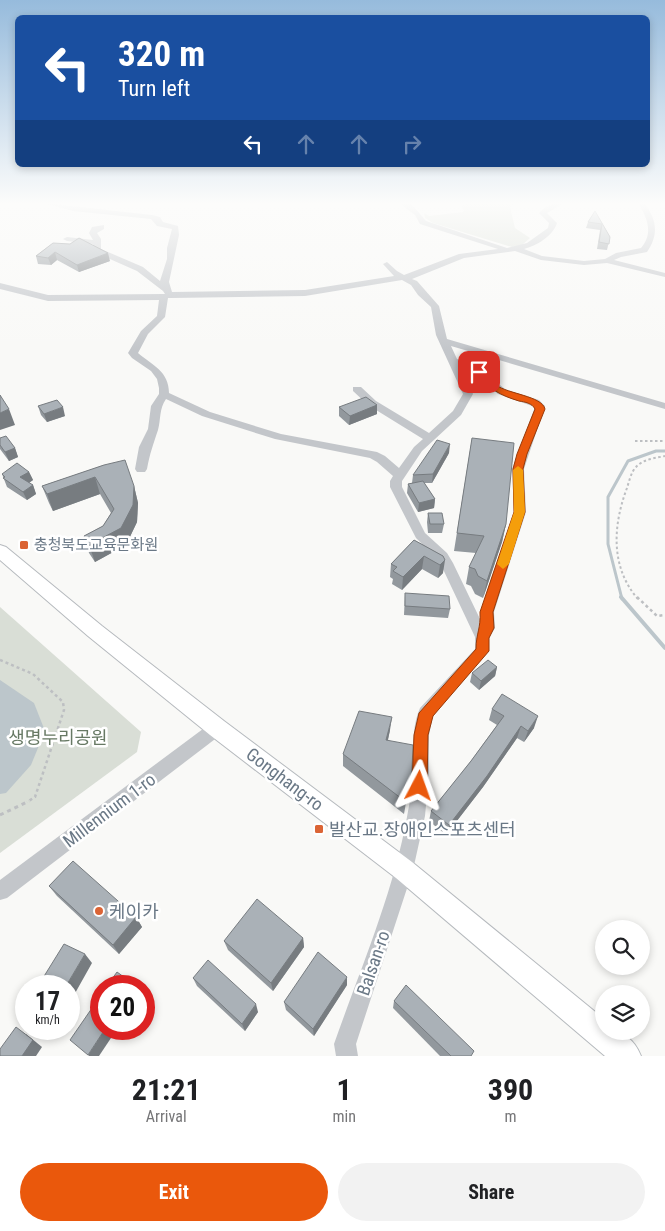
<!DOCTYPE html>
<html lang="en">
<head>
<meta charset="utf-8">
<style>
  body { margin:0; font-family:"Roboto Condensed","Noto Sans KR",sans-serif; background:#f2f2f2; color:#202124; height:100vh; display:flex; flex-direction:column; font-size:19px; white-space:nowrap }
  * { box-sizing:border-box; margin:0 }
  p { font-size:16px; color:#757577 }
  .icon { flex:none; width:28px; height:28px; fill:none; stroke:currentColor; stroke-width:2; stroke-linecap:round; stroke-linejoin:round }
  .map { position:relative; height:1056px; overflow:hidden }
  .side { display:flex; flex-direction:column; background:#fff; flex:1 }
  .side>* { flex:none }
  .banner { position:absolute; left:15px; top:15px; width:635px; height:152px; border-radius:8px; box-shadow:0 2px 8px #0003; background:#1a4fa0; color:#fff; overflow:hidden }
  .fabs { position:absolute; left:595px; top:920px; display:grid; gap:10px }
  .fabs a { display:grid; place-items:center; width:55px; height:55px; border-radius:50%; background:#fff; box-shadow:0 2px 8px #0003; font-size:25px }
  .speed { position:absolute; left:15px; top:975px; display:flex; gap:10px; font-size:25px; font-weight:700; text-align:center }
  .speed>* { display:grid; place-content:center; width:65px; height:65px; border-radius:50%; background:#fff; box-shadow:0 2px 8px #0003; line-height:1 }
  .speed small { font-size:12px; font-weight:400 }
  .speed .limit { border:8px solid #d22; background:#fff; color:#111 }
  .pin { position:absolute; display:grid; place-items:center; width:42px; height:42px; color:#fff; margin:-21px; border-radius:10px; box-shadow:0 2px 8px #0006 }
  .me { position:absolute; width:55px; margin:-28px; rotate:4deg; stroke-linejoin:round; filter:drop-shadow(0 0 4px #0008) }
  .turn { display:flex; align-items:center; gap:18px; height:105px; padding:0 20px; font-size:22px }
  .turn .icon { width:65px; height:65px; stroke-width:2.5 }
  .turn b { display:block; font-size:35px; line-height:42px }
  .lanes { display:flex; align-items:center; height:48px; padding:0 20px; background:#0003; justify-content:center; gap:25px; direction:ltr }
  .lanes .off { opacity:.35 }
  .eta { display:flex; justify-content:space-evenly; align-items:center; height:85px; text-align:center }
  .eta b { font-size:30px; font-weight:700; line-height:35px }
  .action { display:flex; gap:10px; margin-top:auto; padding:10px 20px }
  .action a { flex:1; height:58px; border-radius:30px; background:#ea580c; color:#fff; font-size:20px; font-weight:700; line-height:58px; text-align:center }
  .action a+a { background:#f2f2f2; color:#202124 }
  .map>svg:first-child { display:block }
</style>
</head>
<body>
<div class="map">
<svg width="665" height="1056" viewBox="0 0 665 1056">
  <rect width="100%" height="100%" fill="#f9f9f7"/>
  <g fill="#d9ded6">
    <polygon points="465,203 515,203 510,207 515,228 530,238 522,245 512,247 433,223 425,218 424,213 429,216 463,212 464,210 462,207"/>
    <polygon points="0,607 141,732 137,752 0,853"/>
  </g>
  <polygon fill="#bcc6cb" points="0,680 34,703 45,731 31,765 6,793 0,794"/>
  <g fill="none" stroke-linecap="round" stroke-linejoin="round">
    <polyline stroke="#bcc6cb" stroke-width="3" points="622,599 608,544 608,497 628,461 656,451 665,451"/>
    <polyline stroke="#bcc6cb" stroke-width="4" points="621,597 665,648"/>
    <g stroke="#b6babe" stroke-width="2">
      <path id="major" d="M0,545l6,2 96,79 122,95 188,141 192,157v12c18,0 30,7 37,25h-36l-209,-178 -186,-143 -122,-99 -88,-76z"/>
    </g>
    <g stroke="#bdbfc2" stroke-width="2" stroke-dasharray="2.5 2.5" stroke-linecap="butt">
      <polyline points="635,441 665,441"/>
      <path d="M638,599c-28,-32 -25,-74 -11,-111 2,-6 4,-16 9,-21 7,-8 20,-9 29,-11"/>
    </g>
    <g stroke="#bdbfc2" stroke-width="2.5" stroke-dasharray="3 3" stroke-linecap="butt">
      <polyline points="637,597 657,616 665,615"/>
      <polyline points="0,660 33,674 63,702 64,710 35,797 27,802"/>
    </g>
    <polyline stroke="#bdbfc2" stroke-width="3" stroke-dasharray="4 4" stroke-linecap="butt" points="0,815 29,801"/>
    <g fill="#c3c6ca" fill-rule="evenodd">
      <path d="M44,203l108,12 8,2 3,5 15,4 1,9 -10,47 3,10 133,-2 89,-14 -11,-12 4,-2 10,9 7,4 55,-21 39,-5 -78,-25 -5,-9 -16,-12h8l7,4 12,14 81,27 20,-5 21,-15 1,-5 -10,-10c7,-8 16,-10 25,-10l-17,10 10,10c-4,13 -21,23 -33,26l18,7 42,5 21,-2 11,-6 25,-5c13,-15 6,-31 -3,-45h6c13,16 15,32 3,49l-26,5 -7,3 51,13v4l-58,-14 -23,2 -43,-5 -26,-9 -51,7 -52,21 5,2 22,25 8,33 218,64v6l-214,-63 6,13 19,6 30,25 33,10 6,6 -21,63 2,43 -32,100 1,16 -6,10v13l-56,65 -4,19v37l-4,44 -12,54 -57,174 2,12h-22l-2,-12c26,-74 59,-150 73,-227 3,-15 5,-31 6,-46 1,-21 -2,-43 7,-63l55,-59v-12l-33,-70 -5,-8 -21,-21 -26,-51v-6l3,-5 -16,-14 -7,-4 -95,-19 -73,-23 -36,-17c-7,10 -5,20 -8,31 -5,15 -8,23 -11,39l-2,3h-8l-2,-3 4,-22 9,-18 3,-23 8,-12v-6l-2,-9 -6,-8 -19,-13 -4,-5 13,-22 16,-15 2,-16 -111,1 -48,-12v-6l48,12 115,-1h2l-2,-3 -26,-20 -43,-19 -1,-8 -26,-3 -4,-2 4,-2 26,3 -4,-7 3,-6 12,-2v4l-7,4 4,6v10l42,18 17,14 7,-22v-11l5,-19 -15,-3 -6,-7 -78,-8zM402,280l9,5 7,10 13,12 5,28 27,59 -10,17 -24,22 -53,-32 -15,-14h-8v4l15,14 55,34 -9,8 -15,21 -14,-12 -8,-4 -96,-18 -71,-22 -41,-19c0,-22 -17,-28 -31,-40l10,-19 17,-17 3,-19h3l134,-2zM461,366l9,3 28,25 37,13 -23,62 2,43 -34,100v7l-27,-56 -6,-10 -22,-20 -23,-46v-6l20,-30 39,-36 12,-21z"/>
      <polygon points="217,721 223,723 225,728 223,733 7,898 0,900 0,880 211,723"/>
    </g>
    <use href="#major" fill="#fff" fill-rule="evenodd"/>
  </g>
  <g fill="#92989d">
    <polygon points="595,211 610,237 607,250 597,249 600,230 586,228 588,222"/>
    <polygon points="53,243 110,261 79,272 57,260 51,265 38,264 36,256"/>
    <polygon points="377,405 377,414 349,425 339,416 339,407"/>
    <polygon points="38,406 65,416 47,422 41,415"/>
    <polygon points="0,438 15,448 18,457 9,461 0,449"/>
    <polygon points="472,438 506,524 502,542 483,598 475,594 471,586 466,584 469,567 476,553 454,551"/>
    <polygon points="449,453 432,483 424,483 435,499 434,508 418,512 407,493 408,484 412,483 413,475"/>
    <polygon points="104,465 134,486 138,503 137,522 126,545 95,562 89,553 84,536 103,526 111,513 100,494 53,511 49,503 42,486"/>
    <polygon points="29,472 33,480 29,483 33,485 36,494 27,500 7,487 2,474"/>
    <polygon points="428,513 444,524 442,533 428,533 427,522"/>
    <polygon points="414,540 443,556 443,573 438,578 422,569 402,590 392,584 393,579 390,577 391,564"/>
    <polygon points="405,593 450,609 448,618 404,615"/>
    <polygon points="497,667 495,676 479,690 470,682 472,673"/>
    <polygon points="492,709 534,728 524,742 517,738 483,787 446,835 429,821 431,811 471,761 497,725 489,720"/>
    <polygon points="390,730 388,740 412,769 404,814 343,766 343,754"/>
    <polygon points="49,886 136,917 142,927 119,954 57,896"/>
    <polygon points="303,938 304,947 273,991 228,950 224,941"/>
    <polygon points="193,978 258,1012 245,1031 197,986"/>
    <polygon points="347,985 314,1036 286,1010 284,1002"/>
    <polygon points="394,1001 471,1056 440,1056 393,1008"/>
  </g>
  <g fill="#777c80">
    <polygon points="55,252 57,260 51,265 48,258"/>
    <polygon points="108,253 110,261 79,272 77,265"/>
    <polygon points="377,405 377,414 349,425 350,416"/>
    <polygon points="63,407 65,416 47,422 44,414"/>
    <polygon points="9,409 15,425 0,430 0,413"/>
    <polygon points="450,444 449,453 432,483 433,474"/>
    <polygon points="15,448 18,457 9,461 5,452"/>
    <polygon points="29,472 33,480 24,486 20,477"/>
    <polygon points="95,477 100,494 53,511 47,494"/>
    <polygon points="33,485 36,494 27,500 23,492"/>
    <polygon points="134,486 138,503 137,522 126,545 95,562 89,545"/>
    <polygon points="435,499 434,508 418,512 419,503"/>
    <polygon points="506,524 502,542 483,598 487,581"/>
    <polygon points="424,556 422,569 402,590 403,577"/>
    <polygon points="445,560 443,573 438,578 440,565"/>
    <polygon points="497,667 495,676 479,690 481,681"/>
    <polygon points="538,716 534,728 524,742 528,731"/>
    <polygon points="392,717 390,730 385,752 386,740"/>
    <polygon points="521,726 517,738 483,787 446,835 449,825"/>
    <polygon points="136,917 142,927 119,954 113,945"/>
    <polygon points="303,938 304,947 273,991 271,983"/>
    <polygon points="85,954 92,963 69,1004 69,986 66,986"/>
    <polygon points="347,977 347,985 314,1036 313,1029"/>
    <polygon points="256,1004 258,1012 245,1031 242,1024"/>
    <polygon points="105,1029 117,1029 99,1056 89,1056 88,1055"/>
    <polygon points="26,1034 42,1047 36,1056 22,1056"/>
  </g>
  <g fill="#aab1b7" stroke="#777c80">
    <polygon points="595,211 610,237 609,244 599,242 602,224 588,222"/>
    <polygon points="79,238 108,253 77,265 55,252 48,258 36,256 53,243 70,244"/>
    <polygon points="0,395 9,409 0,413"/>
    <polygon points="366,397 377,405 350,416 339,407"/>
    <polygon points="57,400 63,407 44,414 38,406"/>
    <polygon points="6,436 15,448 5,452 0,445 0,438"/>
    <polygon points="472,438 514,443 506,524 487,581 478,576 475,569 469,567 484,536 457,533"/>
    <polygon points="437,440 450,444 433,474 413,475"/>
    <polygon points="125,460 134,486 133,505 121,528 89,545 84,536 103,526 114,509 95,477 47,494 42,486 104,465"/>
    <polygon points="17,463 29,472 20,477 33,485 23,492 3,478 5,477 2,474"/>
    <polygon points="423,481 435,499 419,503 408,484"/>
    <polygon points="428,513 442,513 444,524 430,524"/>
    <polygon points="414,540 443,556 445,560 440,565 424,556 403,577 393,571 397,567 391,564"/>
    <polygon points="405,593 449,596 450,609 405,606"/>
    <polygon points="488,660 497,667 481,681 472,673"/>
    <polygon points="502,694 538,716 528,731 521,726 487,776 449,825 431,811 471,761 504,716 492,709"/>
    <polygon points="359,711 392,717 386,740 413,745 412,769 406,802 343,754"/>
    <polygon points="73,861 136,917 113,945 49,886"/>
    <polygon points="257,899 303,938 271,983 224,941"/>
    <polygon points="64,944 85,954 66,986 38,986"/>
    <polygon points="318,952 347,977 313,1029 284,1002"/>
    <polygon points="208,960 256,1004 242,1024 193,978"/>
    <polygon points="117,972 135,985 134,986 107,986"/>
    <polygon points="406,985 474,1051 471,1056 451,1056 394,1001"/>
    <polygon points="101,995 101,1029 105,1029 88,1055 70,1040"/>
    <polygon points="16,1027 33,1040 22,1056 0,1056 0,1049"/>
  </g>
  <linearGradient id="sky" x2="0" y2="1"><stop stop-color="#96bbdc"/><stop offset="0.58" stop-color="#fcfcfb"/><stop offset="1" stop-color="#fcfcfb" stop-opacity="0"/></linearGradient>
  <rect width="665" height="351" fill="url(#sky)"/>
  <path fill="#ea580c" stroke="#983908" d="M476,370h7c4,5 8,11 13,15 12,9 46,11 49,24l-18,45 -4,15 2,43 -32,100 1,16 -5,10v13l-56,65 -5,19 -1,51 -2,6 -6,2 -5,-2 -2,-6 2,-51 5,-22 57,-64c0,-15 5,-21 4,-37l34,-100 -1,-43 4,-15 18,-45c-3,-6 -10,-7 -16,-8 -20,-6 -29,-12 -43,-27z"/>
  <polygon fill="#f59e0b" points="518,466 523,470 525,512 509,564 503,569 497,564 514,512 513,470"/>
  <g fill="#db6435" stroke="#fff" stroke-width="2">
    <rect x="19" y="540" width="10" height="10" rx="2.5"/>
    <rect x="314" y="824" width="10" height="10" rx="2.5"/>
    <circle cx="99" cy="911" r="5"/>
  </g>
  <g text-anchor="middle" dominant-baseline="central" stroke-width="5" stroke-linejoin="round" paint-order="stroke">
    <g font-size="15" fill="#6a7886" stroke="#fff" text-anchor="start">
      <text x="34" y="545">충청북도교육문화원</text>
    </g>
    <g font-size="18" fill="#677964" stroke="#fff">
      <text x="58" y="737">생명누리공원</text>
    </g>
    <g font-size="18" fill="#6a7886" stroke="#fff">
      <text transform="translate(285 779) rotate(37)">Gonghang-ro</text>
      <text transform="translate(109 810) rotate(-37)">Millennium 1-ro</text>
      <text transform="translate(373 963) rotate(-71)">Balsan-ro</text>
    </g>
    <g font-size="18" fill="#6a7886" stroke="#fff" text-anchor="start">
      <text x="329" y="829">발산교.장애인스포츠센터</text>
      <text x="109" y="911">케이카</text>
    </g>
  </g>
</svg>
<div class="fabs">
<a><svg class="icon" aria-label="search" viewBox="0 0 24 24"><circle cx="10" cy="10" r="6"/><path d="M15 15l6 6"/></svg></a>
<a><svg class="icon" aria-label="layers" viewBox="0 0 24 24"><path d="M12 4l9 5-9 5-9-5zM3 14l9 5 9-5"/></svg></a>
</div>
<div class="speed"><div>17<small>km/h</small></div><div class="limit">20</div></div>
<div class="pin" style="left:479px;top:372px;background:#d93025"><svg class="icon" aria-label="arrive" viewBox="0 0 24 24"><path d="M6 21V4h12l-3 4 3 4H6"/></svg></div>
<svg class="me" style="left:419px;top:786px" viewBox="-20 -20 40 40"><path d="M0-17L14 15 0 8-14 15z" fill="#ea580c" stroke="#fff" stroke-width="4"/></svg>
<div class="banner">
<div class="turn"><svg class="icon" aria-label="left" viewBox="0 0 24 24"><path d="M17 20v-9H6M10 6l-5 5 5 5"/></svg><div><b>320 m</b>Turn left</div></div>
<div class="lanes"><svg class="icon" aria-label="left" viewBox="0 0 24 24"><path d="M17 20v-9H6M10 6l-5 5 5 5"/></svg><svg class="icon off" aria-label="ahead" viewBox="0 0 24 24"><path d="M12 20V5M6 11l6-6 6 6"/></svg><svg class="icon off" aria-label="ahead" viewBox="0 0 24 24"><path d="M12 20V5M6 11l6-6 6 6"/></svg><svg class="icon off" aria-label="right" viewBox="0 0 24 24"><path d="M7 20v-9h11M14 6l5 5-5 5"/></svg></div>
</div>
</div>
<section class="side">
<div class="eta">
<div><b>21:21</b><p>Arrival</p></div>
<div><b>1</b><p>min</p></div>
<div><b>390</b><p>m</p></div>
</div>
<div class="action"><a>Exit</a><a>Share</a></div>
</section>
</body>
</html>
